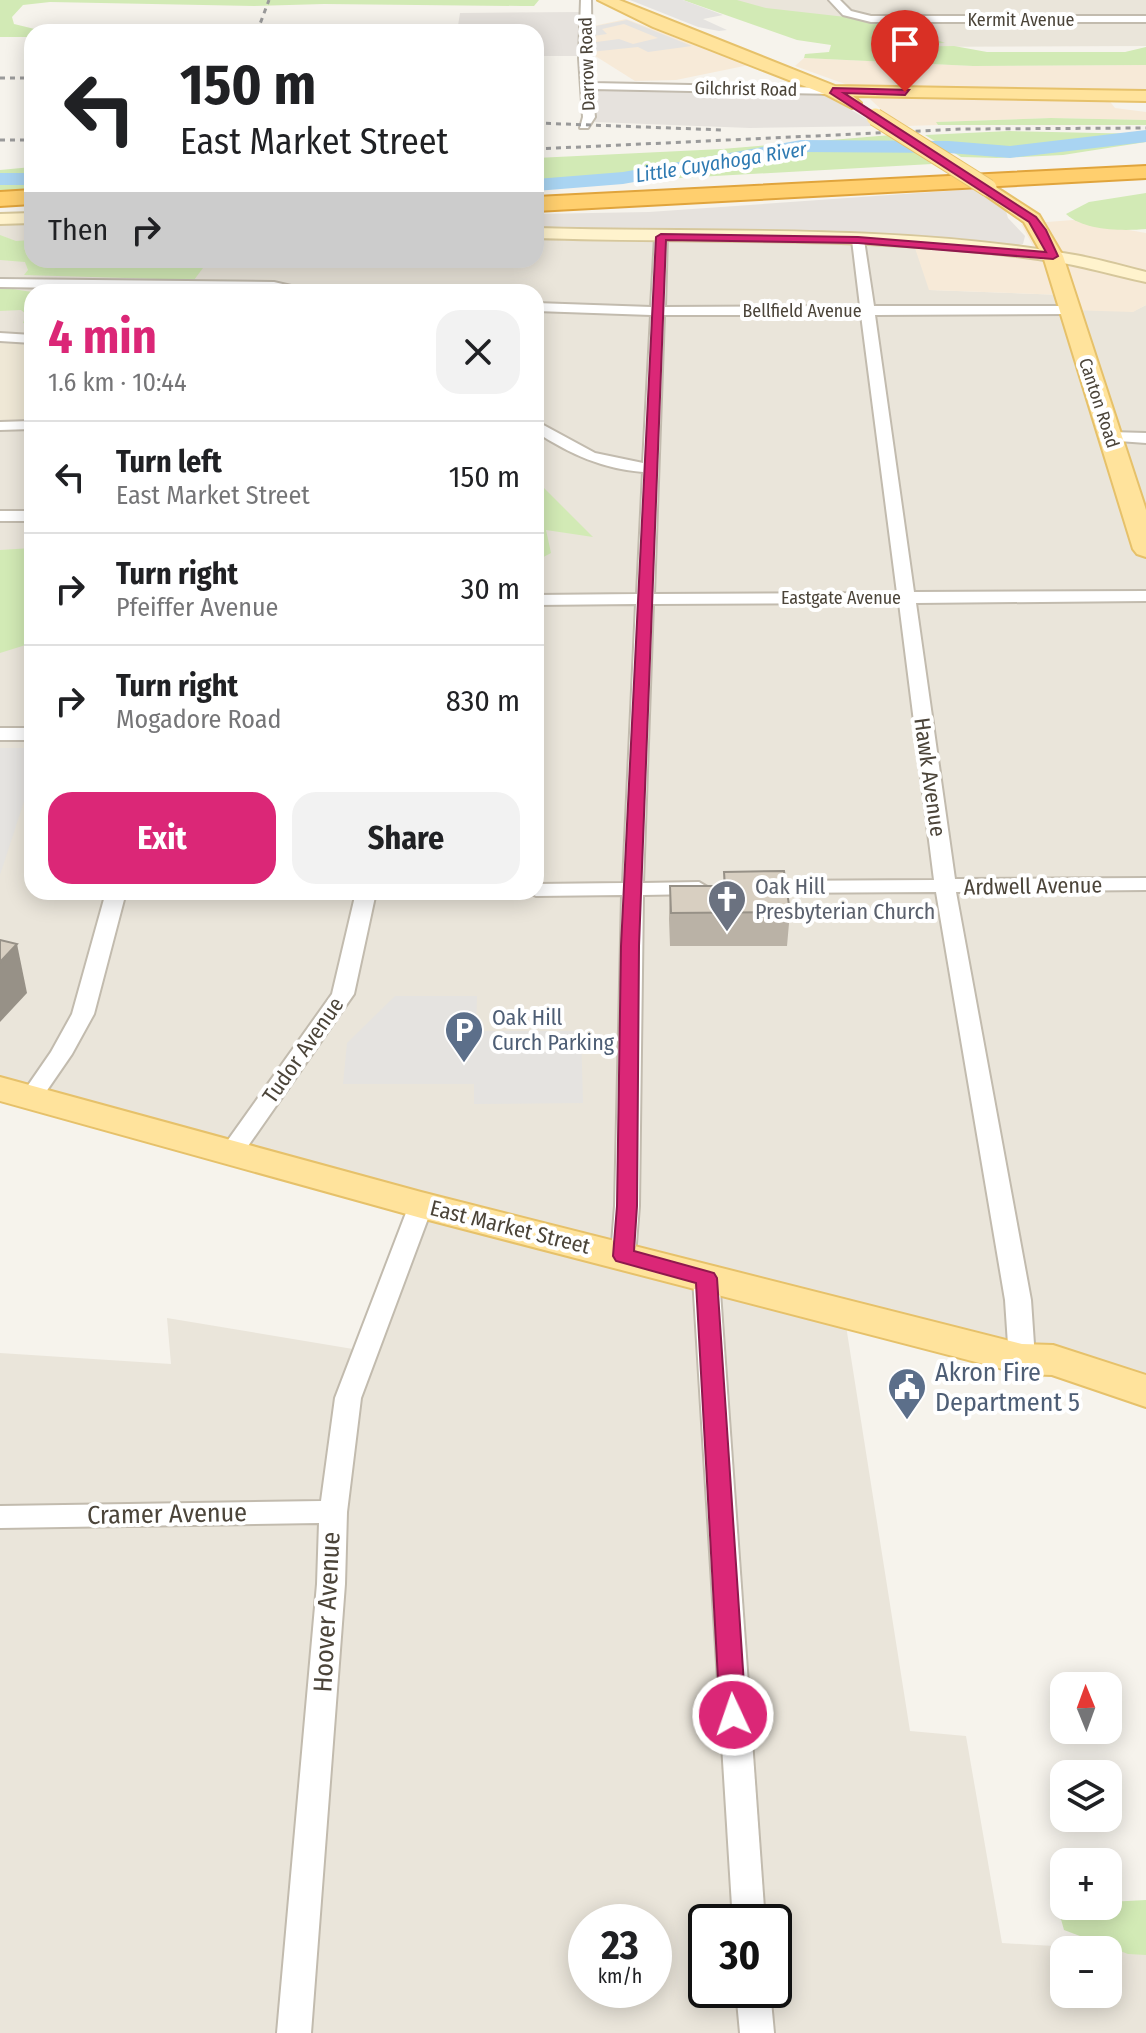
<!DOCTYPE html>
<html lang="en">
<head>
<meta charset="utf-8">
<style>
  body { margin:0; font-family:"Fira Sans Condensed",sans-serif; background:#f2f2f2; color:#202124; height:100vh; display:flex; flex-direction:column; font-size:30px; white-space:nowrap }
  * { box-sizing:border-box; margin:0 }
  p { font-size:26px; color:#757577 }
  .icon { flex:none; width:44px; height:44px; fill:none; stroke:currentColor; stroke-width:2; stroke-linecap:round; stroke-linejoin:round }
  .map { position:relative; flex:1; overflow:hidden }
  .sheet { position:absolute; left:24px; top:284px; width:520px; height:616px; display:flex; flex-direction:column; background:#fff; border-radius:24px; box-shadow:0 4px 20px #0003 }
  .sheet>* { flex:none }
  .banner { position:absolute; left:24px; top:24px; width:520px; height:244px; border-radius:24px; box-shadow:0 4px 20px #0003; background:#fff; color:#202124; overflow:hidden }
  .needle { width:52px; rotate:359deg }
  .controls { position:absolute; left:1050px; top:1672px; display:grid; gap:16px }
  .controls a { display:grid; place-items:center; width:72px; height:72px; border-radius:16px; background:#fff; box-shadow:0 4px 20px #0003; font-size:40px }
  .speed { position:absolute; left:568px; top:1904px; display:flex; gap:16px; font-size:40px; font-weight:700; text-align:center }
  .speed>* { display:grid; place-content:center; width:104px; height:104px; border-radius:50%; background:#fff; box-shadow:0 4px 20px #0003; line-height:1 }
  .speed small { font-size:20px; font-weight:400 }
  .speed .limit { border:4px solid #111; border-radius:12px; background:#fff; color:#111 }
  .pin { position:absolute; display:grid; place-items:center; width:68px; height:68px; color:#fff; margin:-82px -34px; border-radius:50% 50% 50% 0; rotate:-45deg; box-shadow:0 0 8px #0007 }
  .pin .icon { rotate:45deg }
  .me { position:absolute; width:88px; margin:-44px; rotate:357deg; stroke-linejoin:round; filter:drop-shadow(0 0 6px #0008) }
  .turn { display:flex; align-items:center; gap:28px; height:168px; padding:0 24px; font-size:36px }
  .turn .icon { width:104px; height:104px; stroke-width:2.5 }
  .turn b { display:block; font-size:56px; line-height:68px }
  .then { display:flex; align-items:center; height:76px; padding:0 24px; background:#0003; gap:16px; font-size:30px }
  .round { display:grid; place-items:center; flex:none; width:84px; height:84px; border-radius:24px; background:#f2f2f2 }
  .headline { display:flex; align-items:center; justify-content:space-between; height:136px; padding:0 24px }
  h1 { font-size:48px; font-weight:700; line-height:60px; color:#db2777 }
  .button { display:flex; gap:16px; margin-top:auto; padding:16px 24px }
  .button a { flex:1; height:92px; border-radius:24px; background:#db2777; color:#fff; font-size:32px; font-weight:700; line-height:92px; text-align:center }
  .button a+a { background:#f2f2f2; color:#202124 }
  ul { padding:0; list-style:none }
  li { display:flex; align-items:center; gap:24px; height:112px; padding:0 24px; border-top:2px solid #e0e0e0 }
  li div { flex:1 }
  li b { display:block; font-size:30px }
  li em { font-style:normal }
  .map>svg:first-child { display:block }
</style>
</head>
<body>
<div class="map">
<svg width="1146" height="2033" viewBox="0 0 1146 2033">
  <rect width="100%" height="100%" fill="#f6f3ec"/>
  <g fill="#eae5da" fill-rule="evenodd">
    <polygon points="730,0 1146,0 1146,46 881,47"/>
    <path d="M32,218v42h504v-27l378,11 16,46 135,5 67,17 14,-7v1086l-302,-78 66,418 56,5 36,207 52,3 92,-15v102h-1146v-680l171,11 -4,-46 198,33 56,-146 -421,-116v-870zM32,292h504v600h-504zM586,1922h68v68h-68zM706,1922h68v68h-68zM1064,1950h44v44h-44z"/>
  </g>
  <g fill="#f7ead8">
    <polygon points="626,19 749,65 676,80 635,81 589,52 589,27"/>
    <polygon points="804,58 973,66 1146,65 1146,91 856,88 795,66"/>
    <polygon points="883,95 1108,99 1115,108 1146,112 1146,120 1051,118 937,122 938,125 907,126 886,114 870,99"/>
    <polygon points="1073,220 1146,233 1146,305 1133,312 1069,310 1065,295 929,290 914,245 1039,257 1021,224"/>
  </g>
  <g fill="#e6e2dd">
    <polygon points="585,12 584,56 536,56 536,32 457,32 460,13"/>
    <polygon points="591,88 820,92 879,126 750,128 595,122"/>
    <polygon points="975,189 1005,208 1008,218 1025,236 1023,244 1011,247 536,230 536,214 649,212"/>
  </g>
  <polygon fill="#efe8d6" points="0,340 32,341 32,421 0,422"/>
  <g fill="#d2eab5">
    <polygon points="0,0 539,0 534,6 522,6 324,4 254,6 50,2 23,5 12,17 14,24 47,32 32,32 32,37 0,37"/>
    <polygon points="683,0 737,0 766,8 890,22 945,43 877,45 881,47 954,46 987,52 1125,52 1146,47 1146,65 973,66 804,58 805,54 829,52 831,45 797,40"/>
    <polygon points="1051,118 1146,120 1146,125 938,125 936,122"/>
    <polygon points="1009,131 1146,134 1146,142 1063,155 997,158 961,157 925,135"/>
    <polygon points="891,135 932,164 536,186 536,158 722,149"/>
    <polygon points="32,167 32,191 0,192 0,170"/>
    <path d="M1146,193v36c-23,2 -62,2 -80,-15l23,-12z"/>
    <polygon points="0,235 16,241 32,240 32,260 209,260 194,280 24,275 28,270 25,262 0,260"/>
    <polygon points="0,287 32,292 32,325 23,323 26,314 21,310 0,311"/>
    <polygon points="536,480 593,537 546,530 551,553 536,561"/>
    <polygon points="32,548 32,643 0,653 0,550"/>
    <polygon points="1146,1900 1146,1955 1128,1954 1064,1930 1057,1905 1108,1906 1108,1902"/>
  </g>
  <g fill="#e5e3e0">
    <polygon points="630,0 683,0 723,15 703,19 727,30 719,31 698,27"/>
    <polygon points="627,20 692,46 648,52 638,47 590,52 589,43 619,39 633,44 658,38 624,24 602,29 607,34 593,36 596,26"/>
    <polygon points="0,748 32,748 32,777 0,875"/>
    <polygon points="395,996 477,996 476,1031 581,1031 583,1103 474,1104 474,1084 343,1084 347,1043"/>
  </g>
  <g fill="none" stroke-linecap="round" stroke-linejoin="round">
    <g fill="#a9d4f2" fill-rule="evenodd">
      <polygon points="1146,130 1146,142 1010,158 949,153 801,152 623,184 536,191 536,179 623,172 801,140 949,141 1010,146"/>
      <rect x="0" y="173" width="32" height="12"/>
    </g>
    <g stroke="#c2bbae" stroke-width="4">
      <g id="street">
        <polygon points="581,0 591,0 592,83 833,88 838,91 833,94 592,89 595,117 588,128 580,128 583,117 579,58"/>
        <polygon points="829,0 840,0 851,11 871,16 1146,16 1146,22 871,22 843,15"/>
        <path d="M661,233l6,4 -2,70 195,-1 -8,-66 6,-4 6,4 10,66h195l7,4 -7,4 -194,1 39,277 232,-1v10l-230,2 39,276 191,-1v12l-190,2 75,408 4,59 -4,7 -9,3 -9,-3 -4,-7 -4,-59 -69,-408 -179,1 -10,-6 10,-6 177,-1 -35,-277 -246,1 -10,279 56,-1 10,6 -10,6 -56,1 -4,311 -4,50 -3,6 -9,3 -9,-3 -3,-6 4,-50 7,-311 -86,1 -9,-4h9v-8l87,-1 13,-279 -100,1v-10l101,-1 6,-122c-40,-3 -73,-18 -107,-40v-11l59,32 48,10 8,-148 -115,-4v-8l115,4 4,-70zM664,315h197l36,278 -243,1z"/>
        <polygon points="0,279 274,282 317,292 0,287"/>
        <polygon points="0,333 32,335 32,343 0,341"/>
        <polygon points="32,421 32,429 0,430 0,422"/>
        <polygon points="1110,432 1146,433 1146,443 1105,440 1105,434"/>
        <rect x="0" y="511" width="32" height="10"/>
        <rect x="0" y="728" width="32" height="12"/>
        <polygon points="106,892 126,892 94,1014 72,1054 39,1102 23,1102 20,1097 51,1052 72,1014"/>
        <polygon points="356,892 376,892 354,994 239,1159 223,1159 219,1153 223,1147 332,994"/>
        <polygon points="421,1197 430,1199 433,1205 361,1398 347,1512 345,1584 311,2033 277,2033 317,1584 319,1523 0,1528 0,1506 321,1501 335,1398 409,1205 412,1199"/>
        <polygon points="706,1269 715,1272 719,1278 765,1922 733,1922 693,1278 697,1272"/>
        <polygon points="736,1990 770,1990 774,2033 740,2033"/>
      </g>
    </g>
    <g stroke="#d6c79b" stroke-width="4">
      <g id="secondary">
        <polygon points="32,213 32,223 0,224 0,214"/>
        <path d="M536,228c175,5 354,-4 527,25 28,4 55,12 83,19v10c-28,-6 -55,-14 -83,-19 -173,-29 -352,-19 -527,-25z"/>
      </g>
    </g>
    <g stroke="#e6c16a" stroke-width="4">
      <g id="primary">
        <polygon points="598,0 619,0 835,86 1146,91 1146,101 853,96 861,103 852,108 827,95 653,27"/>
        <polygon points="988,182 1039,215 1063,256 1146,510 1146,557 1137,554 1133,549 1043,256 1024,222 981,192 979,188 981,184"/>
        <polygon points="0,1077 421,1192 1022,1344 1053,1345 1146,1375 1146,1407 1052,1375 1022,1374 421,1218 0,1101"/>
      </g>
    </g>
    <g stroke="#e0a43c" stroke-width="4">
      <g id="highway">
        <polygon points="1146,166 1146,178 536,211 536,197"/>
        <polygon points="32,190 32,204 0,206 0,192"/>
      </g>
    </g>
    <use href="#street" fill="#fff" fill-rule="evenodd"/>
    <use href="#secondary" fill="#fff3cd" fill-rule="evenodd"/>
    <use href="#primary" fill="#ffe39c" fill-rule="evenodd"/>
    <use href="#highway" fill="#ffcf6e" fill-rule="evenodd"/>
    <g stroke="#9a9a9a" stroke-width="3" stroke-dasharray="5 5" stroke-linecap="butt">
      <polyline points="257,32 269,0"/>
      <polyline points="0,78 32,78"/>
      <polyline points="536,123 724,130"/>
      <polyline points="0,140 32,140"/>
      <polyline points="536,149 963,129 1146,128"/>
    </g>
    <g stroke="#e6c16a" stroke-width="19" stroke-linecap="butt">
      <polyline id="primary-bridge" points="875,117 988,188"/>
    </g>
    <use href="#primary-bridge" stroke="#ffe39c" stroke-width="17"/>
  </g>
  <polygon fill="#bab2a6" points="724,872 790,912 787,946 670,946 669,919 670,886 723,886"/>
  <polygon fill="#979187" points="17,944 27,993 0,1022 0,962"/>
  <g fill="#d8cfc1" stroke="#979187" stroke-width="2">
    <polygon points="784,871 790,912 671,913 670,886 725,886 724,872"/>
    <polygon points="0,940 17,944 0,962"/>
  </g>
  <polygon fill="#db2777" stroke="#8e194d" stroke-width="2" points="833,88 909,90 905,95 844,93 1036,217 1046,230 1058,256 1053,259 858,243 666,240 639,946 637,1206 634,1251 714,1273 717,1278 746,1715 742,1723 733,1726 724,1723 720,1715 696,1283 616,1261 613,1256 617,1206 621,946 656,237 661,234 858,237 1046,252 1029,222 830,93"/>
  <defs>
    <g id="church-pin" transform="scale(2)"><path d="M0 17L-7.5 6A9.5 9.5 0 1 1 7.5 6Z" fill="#6b7280" stroke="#fff"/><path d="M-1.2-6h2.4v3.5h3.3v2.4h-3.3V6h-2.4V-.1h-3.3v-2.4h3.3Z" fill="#fff"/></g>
    <g id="parking-pin" transform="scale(2)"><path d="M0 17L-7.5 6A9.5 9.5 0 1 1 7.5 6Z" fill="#5c6f8a" stroke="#fff"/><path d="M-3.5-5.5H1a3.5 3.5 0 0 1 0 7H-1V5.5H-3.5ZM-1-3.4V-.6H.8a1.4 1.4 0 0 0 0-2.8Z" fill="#fff"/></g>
    <g id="civic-pin" transform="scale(2)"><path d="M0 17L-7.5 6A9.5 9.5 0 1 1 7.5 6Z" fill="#5c6f8a" stroke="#fff"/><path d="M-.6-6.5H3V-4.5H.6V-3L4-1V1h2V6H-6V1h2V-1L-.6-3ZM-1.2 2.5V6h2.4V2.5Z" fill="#fff"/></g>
  </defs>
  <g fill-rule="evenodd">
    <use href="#church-pin" x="727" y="899"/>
    <use href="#parking-pin" x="464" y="1030"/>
    <use href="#civic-pin" x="907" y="1387"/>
  </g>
  <g text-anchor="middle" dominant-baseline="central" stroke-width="8" stroke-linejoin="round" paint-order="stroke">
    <g font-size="18" fill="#4b4439" stroke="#fff">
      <text x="1021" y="20">Kermit Avenue</text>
      <text transform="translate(587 64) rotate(-92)">Darrow Road</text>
      <text transform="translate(746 89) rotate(1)">Gilchrist Road</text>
      <text x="802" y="311">Bellfield Avenue</text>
      <text transform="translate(1099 403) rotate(72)">Canton Road</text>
      <text x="841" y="598">Eastgate Avenue</text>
    </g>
    <g font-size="20" font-style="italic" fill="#2e7ab2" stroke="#fff">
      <text transform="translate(721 162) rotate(-9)">Little Cuyahoga River</text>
    </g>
    <g font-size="22" fill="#4b4439" stroke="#fff">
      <text transform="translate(930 777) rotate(82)">Hawk Avenue</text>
      <text transform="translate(1033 886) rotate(-1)">Ardwell Avenue</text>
      <text transform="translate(303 1050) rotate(-55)">Tudor Avenue</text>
      <text transform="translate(510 1227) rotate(14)">East Market Street</text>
    </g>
    <g font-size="22" fill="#5b616d" stroke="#fff" text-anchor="start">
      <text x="755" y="886">Oak Hill<tspan x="755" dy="25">Presbyterian Church</tspan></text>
    </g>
    <g font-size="22" fill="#4e5e75" stroke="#fff" text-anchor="start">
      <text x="492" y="1017">Oak Hill<tspan x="492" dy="25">Curch Parking</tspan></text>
    </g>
    <g font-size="26" fill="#4e5e75" stroke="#fff" text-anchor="start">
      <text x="935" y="1372">Akron Fire<tspan x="935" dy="30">Department 5</tspan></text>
    </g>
    <g font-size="26" fill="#4b4439" stroke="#fff">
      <text transform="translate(167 1514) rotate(-1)">Cramer Avenue</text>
      <text transform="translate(327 1612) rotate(-87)">Hoover Avenue</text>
    </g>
  </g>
</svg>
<div class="controls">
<a><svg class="needle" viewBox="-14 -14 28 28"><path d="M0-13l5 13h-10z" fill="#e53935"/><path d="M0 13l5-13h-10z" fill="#757577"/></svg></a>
<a><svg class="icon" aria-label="layers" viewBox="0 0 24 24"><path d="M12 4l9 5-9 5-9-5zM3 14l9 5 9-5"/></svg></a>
<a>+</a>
<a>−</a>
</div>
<div class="speed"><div>23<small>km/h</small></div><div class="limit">30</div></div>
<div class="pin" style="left:905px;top:92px;background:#d93025"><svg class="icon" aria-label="arrive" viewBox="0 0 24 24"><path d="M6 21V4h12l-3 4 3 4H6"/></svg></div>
<svg class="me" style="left:733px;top:1715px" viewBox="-20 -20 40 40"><circle r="17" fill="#db2777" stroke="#fff" stroke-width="3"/><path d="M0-11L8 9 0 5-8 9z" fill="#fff"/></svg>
<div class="banner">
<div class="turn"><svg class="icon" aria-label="left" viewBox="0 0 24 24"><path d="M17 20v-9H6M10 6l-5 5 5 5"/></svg><div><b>150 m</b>East Market Street</div></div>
<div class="then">Then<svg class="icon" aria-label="right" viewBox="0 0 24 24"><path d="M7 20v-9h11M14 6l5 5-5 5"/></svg></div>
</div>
<section class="sheet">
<div class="headline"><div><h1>4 min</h1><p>1.6 km · 10:44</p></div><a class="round"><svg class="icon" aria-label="close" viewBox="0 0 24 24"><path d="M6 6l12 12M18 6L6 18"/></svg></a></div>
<ul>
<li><svg class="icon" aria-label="left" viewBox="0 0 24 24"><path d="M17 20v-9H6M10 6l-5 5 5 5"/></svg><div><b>Turn left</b><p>East Market Street</p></div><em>150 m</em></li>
<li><svg class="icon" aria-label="right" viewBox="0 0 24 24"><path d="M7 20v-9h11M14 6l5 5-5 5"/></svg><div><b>Turn right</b><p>Pfeiffer Avenue</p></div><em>30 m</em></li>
<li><svg class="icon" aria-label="right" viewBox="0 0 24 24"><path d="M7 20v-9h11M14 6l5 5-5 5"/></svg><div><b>Turn right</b><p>Mogadore Road</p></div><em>830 m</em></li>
</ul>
<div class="button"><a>Exit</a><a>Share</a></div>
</section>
</div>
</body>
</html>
